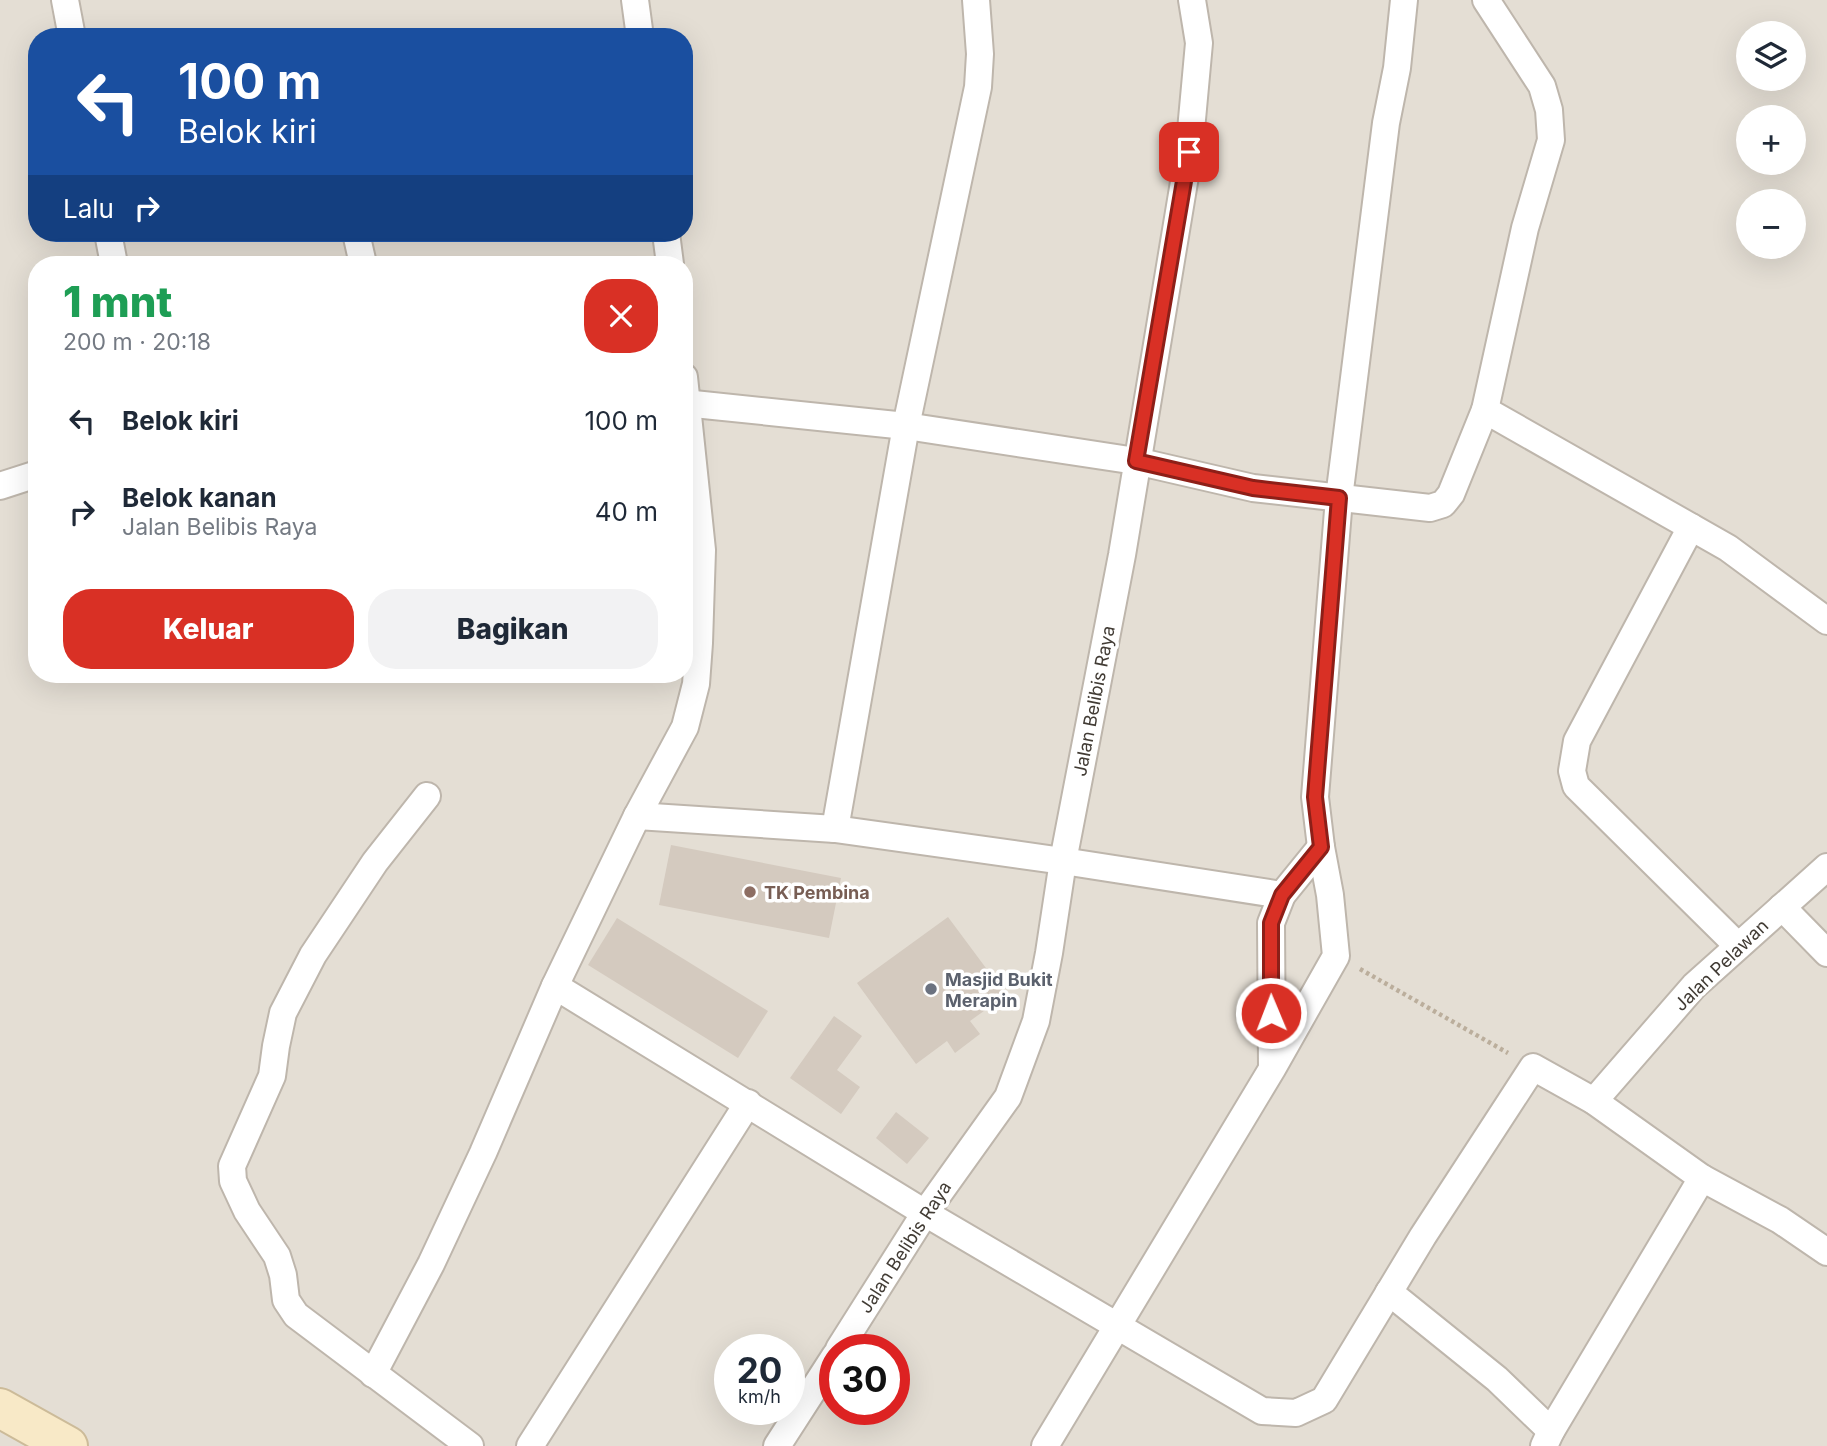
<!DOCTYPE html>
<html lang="id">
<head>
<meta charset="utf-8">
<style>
  body { margin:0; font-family:Inter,sans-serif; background:#f2f2f3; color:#1f2937; height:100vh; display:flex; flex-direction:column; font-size:26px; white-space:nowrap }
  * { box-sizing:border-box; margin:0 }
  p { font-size:23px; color:#747a83 }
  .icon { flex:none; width:38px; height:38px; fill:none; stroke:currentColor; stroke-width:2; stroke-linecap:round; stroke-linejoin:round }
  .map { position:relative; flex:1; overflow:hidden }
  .side { position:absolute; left:28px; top:256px; width:665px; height:427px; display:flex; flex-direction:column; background:#fff; border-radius:28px; box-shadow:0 7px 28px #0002 }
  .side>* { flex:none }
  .top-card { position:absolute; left:28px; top:28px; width:665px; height:214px; border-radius:28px; box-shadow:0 7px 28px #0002; background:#1a4fa0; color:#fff; overflow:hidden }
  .fabs { position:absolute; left:1736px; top:21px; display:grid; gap:14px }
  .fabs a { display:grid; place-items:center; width:70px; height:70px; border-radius:50%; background:#fff; box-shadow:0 7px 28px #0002; font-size:35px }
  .speed { position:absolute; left:714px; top:1334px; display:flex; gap:14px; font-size:35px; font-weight:700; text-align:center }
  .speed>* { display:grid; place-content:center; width:91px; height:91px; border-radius:50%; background:#fff; box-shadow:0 7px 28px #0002; line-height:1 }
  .speed small { font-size:18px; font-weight:400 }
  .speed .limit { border:10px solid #d22; background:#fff; color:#111 }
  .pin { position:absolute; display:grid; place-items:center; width:60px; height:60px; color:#fff; margin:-30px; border-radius:14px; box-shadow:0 4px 10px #0006 }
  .me { position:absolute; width:77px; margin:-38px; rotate:359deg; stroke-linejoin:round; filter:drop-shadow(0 0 5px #0008) }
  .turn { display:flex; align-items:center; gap:24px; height:147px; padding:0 35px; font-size:32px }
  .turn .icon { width:91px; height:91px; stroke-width:2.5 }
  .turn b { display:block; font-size:49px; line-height:60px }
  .then { display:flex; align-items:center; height:66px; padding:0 35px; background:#0003; gap:14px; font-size:26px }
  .round { display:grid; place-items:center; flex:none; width:74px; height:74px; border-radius:28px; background:#f2f2f3 }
  .summary { display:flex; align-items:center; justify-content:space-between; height:119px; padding:0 35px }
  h1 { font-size:42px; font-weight:800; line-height:52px; color:#1e9e55 }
  .action { display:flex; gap:14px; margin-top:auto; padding:14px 35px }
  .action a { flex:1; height:80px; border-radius:28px; background:#d93025; color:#fff; font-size:28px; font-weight:800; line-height:80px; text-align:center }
  .action a+a { background:#f2f2f3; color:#1f2937 }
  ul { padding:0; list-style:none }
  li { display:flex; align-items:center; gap:21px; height:91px; padding:0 35px }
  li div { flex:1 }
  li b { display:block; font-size:26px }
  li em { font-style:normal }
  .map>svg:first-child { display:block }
</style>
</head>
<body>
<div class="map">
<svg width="1827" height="1446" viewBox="0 0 1827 1446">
  <rect width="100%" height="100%" fill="#f0ece5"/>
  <path fill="#e4ded4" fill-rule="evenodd" d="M0,0h1827v1446h-1827zM1748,33h46v46h-46zM37,37h647v196h-647zM1748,117h46v46h-46zM1748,201h46v46h-46zM37,264h647v410h-647zM730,1349h59v60h-59zM835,1349h59v60h-59z"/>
  <g fill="#d4cabf">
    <polygon points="671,845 841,878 829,938 659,905"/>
    <polygon points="948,917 1006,995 970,1021 980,1034 955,1053 947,1041 916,1064 857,983"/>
    <polygon points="617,918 768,1011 738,1058 588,965"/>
    <polygon points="834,1016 862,1036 837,1070 860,1087 841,1114 790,1078"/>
    <polygon points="896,1112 929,1138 907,1164 876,1138"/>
  </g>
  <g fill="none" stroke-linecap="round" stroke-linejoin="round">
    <g stroke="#beb6ac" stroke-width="30">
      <g id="street">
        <polyline points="65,0 72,37"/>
        <polyline points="635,0 640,37"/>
        <polyline points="108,233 114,264"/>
        <polyline points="356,233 363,264"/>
        <polyline points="666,233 670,264"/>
        <polyline points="684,403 906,426 1136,461 1253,488 1430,508 1443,504 1451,494 1485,410 1728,548 1827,621"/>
        <polyline points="1485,410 1525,228 1551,140 1549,110 1542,86 1486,0"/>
        <polyline points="0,486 37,474"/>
        <polyline points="1691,527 1577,741 1572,771 1576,786 1738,946"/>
        <polyline points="427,796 375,862 313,955 283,1013 276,1046 272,1076 232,1166 233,1181 247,1211 277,1256 283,1275 286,1300 296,1315 470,1446"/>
        <polyline points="637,816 835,829 1063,861 1282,895"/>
        <polyline points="835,829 906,426 978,87 980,54 976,0"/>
        <polyline points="1782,907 1827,953"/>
        <polyline points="555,986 925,1213 1262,1411 1296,1413 1324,1400 1423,1236 1533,1067 1594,1101 1702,1178 1780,1220 1827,1252"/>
        <polyline points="1272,1067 1271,923 1282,895 1321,847"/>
        <polyline points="1594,1101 1694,986 1827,867"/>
        <polyline points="1389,1292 1497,1379 1551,1431"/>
        <polyline points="839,1349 925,1213 1008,1097 1036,1021 1049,953 1063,861 1122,555 1189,152 1199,43 1192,0"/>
        <polyline points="373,1374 431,1264 483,1153 555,986 637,816 685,727 696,684 699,643 702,550 684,377"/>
        <polyline points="530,1446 748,1103"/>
        <polyline points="777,1446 835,1356"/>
        <polyline points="1045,1446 1272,1069 1336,956 1330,895 1321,847 1315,797 1339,498 1386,123 1397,68 1404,0"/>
        <polyline points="1544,1446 1551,1431 1702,1178"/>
      </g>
    </g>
    <g stroke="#cb9" stroke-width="42">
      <polyline id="secondary" points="0,1408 68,1446"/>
    </g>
    <polyline stroke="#bbae9c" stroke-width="4.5" stroke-dasharray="3.5 3.5" stroke-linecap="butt" points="1360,969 1508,1053"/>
    <use href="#street" stroke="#fff" stroke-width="26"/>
    <use href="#secondary" stroke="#f8e9c7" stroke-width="38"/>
  </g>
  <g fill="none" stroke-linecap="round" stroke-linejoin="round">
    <g stroke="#8d1f18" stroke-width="18">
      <polyline id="route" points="1189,152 1136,461 1253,488 1339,498 1315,797 1321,847 1282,895 1271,923 1271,1013"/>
    </g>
    <use href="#route" stroke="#d93025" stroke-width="12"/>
  </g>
  <circle fill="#8d6e63" stroke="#fff" stroke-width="2.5" cx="750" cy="892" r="7"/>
  <circle fill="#6b7280" stroke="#fff" stroke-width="2.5" cx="931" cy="989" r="7"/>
  <g text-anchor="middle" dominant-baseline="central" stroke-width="7" stroke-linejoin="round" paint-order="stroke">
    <g font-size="18" fill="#423c35" stroke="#fff">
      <text transform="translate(1094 701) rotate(-79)">Jalan Belibis Raya</text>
      <text transform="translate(1721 965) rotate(-44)">Jalan Pelawan</text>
      <text transform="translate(905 1247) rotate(-57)">Jalan Belibis Raya</text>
    </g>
    <g font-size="18" font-weight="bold" fill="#785e54" stroke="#fff" text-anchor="start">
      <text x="764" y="892">TK Pembina</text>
    </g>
    <g font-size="18" font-weight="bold" fill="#5b616d" stroke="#fff" text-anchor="start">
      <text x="945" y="979">Masjid Bukit<tspan x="945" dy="21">Merapin</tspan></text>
    </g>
  </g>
</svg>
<div class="fabs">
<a><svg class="icon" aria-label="layers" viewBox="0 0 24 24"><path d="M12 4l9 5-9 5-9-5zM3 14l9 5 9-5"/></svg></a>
<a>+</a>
<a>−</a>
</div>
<div class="speed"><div>20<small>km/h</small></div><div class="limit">30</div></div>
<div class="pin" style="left:1189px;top:152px;background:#d93025"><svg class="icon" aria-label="arrive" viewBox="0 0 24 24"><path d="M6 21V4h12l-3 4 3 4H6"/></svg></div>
<svg class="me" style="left:1271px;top:1013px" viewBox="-20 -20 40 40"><circle r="17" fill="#d93025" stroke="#fff" stroke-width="3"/><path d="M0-11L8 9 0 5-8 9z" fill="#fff"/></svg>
<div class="top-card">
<div class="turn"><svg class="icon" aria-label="left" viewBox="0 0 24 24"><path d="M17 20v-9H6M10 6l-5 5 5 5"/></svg><div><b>100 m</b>Belok kiri</div></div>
<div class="then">Lalu<svg class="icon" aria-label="right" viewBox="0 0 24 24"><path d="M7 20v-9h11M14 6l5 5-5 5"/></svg></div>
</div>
<section class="side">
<div class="summary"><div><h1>1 mnt</h1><p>200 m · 20:18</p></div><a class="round" style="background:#d93025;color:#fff"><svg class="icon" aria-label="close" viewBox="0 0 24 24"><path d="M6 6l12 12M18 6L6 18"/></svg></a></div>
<ul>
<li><svg class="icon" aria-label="left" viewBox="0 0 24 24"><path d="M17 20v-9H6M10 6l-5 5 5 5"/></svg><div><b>Belok kiri</b></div><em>100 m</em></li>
<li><svg class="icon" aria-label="right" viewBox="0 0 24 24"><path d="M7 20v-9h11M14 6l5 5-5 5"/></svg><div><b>Belok kanan</b><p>Jalan Belibis Raya</p></div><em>40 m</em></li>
</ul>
<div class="action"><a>Keluar</a><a>Bagikan</a></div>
</section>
</div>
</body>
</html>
